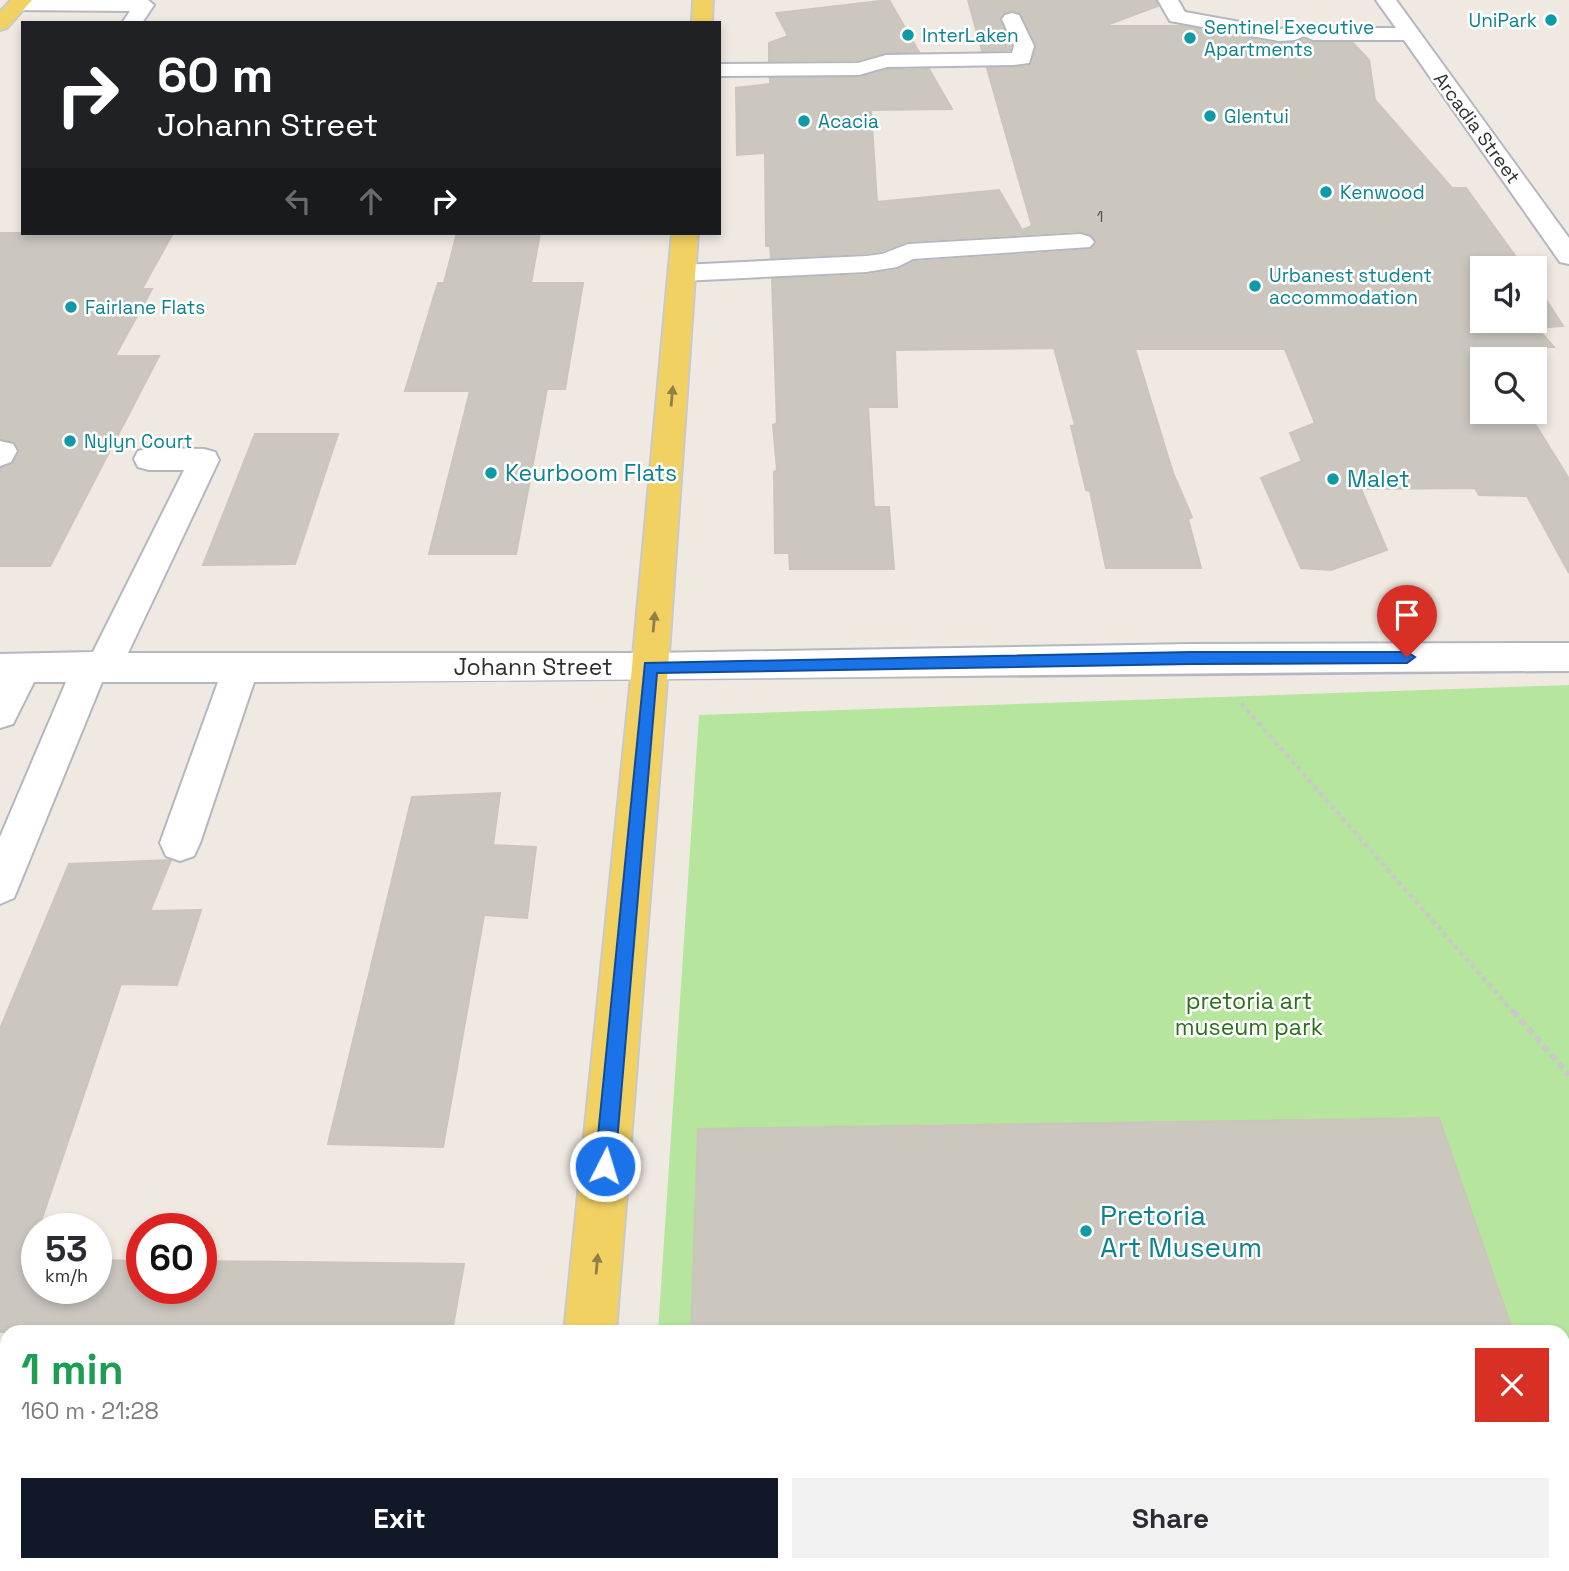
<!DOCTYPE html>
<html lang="en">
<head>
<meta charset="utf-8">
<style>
  body { margin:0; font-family:"Space Grotesk",sans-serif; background:#f2f2f3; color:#2b2b33; height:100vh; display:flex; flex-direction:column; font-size:26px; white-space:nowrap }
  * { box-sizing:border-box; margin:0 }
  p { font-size:23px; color:#7c7c81 }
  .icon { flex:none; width:38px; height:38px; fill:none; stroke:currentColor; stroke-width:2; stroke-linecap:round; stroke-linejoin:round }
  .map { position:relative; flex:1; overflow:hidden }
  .details { position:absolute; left:0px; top:1325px; width:1570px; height:247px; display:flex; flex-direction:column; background:#fff; border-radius:21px 21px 0 0; box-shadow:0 4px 10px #0003 }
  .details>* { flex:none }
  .banner { position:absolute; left:21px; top:21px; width:700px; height:214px; border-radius:0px; box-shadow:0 4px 10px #0003; background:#202124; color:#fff; overflow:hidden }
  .tools { position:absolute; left:1470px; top:256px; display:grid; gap:14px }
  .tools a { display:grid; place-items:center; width:77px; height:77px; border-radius:0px; background:#fff; box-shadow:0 4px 10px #0003; font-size:35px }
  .speed { position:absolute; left:21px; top:1213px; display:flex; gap:14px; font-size:35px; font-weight:700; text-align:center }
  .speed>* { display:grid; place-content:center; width:91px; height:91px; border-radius:50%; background:#fff; box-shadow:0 4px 10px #0003; line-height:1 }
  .speed small { font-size:18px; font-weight:400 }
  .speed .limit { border:10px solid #d22; background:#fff; color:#111 }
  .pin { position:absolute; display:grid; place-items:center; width:60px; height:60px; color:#fff; margin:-72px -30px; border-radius:50% 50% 50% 0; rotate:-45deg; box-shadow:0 0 7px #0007 }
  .pin .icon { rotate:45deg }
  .me { position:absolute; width:77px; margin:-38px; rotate:5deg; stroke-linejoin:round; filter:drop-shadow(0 0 5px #0008) }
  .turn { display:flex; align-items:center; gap:24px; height:147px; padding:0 21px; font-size:32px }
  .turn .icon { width:91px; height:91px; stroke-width:2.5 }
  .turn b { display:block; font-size:49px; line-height:60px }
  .lanes { display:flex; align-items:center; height:66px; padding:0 21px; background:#0003; justify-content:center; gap:35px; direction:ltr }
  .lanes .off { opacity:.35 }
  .round { display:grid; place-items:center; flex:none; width:74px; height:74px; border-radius:0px; background:#f2f2f3 }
  .summary { display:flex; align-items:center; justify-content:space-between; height:119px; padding:0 21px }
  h1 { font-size:42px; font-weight:800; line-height:52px; color:#1e9e55 }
  .action { display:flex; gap:14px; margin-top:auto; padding:14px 21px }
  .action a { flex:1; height:80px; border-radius:0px; background:#111827; color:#fff; font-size:28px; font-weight:800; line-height:80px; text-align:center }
  .action a+a { background:#f2f2f3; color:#2b2b33 }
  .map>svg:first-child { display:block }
</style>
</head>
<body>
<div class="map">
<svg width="1569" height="1571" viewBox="0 0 1569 1571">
  <rect width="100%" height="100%" fill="#efe9e1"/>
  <polygon fill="#b6e59e" points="1569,685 1569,1571 642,1571 643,1564 1563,1564 1563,1332 658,1332 699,715"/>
  <g fill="#cbc7bf" stroke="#cbc5ba" stroke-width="2">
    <polygon points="889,0 919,52 886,52 858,60 769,61 769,43 788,36 776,13"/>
    <polygon points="968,0 1155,0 1158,6 1104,26 1184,26 1279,44 1304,39 1313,43 1353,43 1369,60 1375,100 1452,188 1466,188 1524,268 1482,268 1482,320 1535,320 1535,283 1563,326 1537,328 1554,347 1488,348 1494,359 1482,359 1482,411 1527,411 1569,479 1569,573 1527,496 1479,495 1475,488 1361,489 1387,550 1331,570 1301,568 1261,478 1302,461 1290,433 1315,423 1285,349 1135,349 1173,473 1192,517 1188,519 1201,568 1106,568 1090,491 1086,490 1071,426 1075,425 1054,348 895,350 897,407 868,407 874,507 889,507 894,569 790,569 789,553 775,553 774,472 777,470 773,425 777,423 772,279 866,275 897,270 914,262 1090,250 1097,242 1091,235 1081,231 908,241 881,251 866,253 771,258 770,246 766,246 765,153 737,155 736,88 770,84 770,78 859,78 887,70 929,69 952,109 871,110 877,202 999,190 1022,230 1032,226 987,68 1029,66 1036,45 1021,14 1011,10 1003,13 1000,20 1011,46 1010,50 982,51"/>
    <polygon points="0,233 173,233 142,289 152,289 115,356 159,356 50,566 0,566 0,468 12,464 19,452 14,441 0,439"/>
    <polygon points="457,233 540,233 531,283 583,283 565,389 547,389 516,554 429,554 470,391 405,391 438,283 444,283"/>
    <polygon points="255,434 338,434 295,564 203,565"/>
    <polygon points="500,793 493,845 536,847 527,918 484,915 443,1147 328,1144 412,797"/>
    <polygon points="171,860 150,911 201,910 177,985 121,984 28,1260 37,1260 37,1288 96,1288 96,1260 142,1261 142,1288 201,1288 201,1261 464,1264 452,1332 0,1332 0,1029 69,864"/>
    <polygon points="1439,1118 1513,1332 691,1332 698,1129"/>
  </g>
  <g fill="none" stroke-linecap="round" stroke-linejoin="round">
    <g stroke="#b4b7c1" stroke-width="4">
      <g id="minor">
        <polygon points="17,0 148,0 154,5 142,23 122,23 130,11 10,10 7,6 10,2"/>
        <polygon points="1158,0 1178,0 1185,12 1279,29 1295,28 1304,32 1313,28 1396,28 1376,0 1396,0 1569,238 1569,264 1560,262 1404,40 1313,40 1304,36 1295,40 1279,41 1170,21"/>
        <polygon points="1012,13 1019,15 1034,46 1029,63 1013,65 887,67 859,75 719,76 719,64 858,63 886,55 1012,53 1014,46 1002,19 1005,15"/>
        <polygon points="1081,234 1090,237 1094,242 1090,247 913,259 897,267 866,272 682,281 673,279 669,273 673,267 682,265 866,256 882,254 908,244"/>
        <polygon points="0,441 13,444 17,451 11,462 0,466"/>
        <path d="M149,448l55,1 11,3 4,8 -91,193h522l541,-9 378,-1v28c-438,1 -876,10 -1315,11l-54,161 -6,13 -14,5 -14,-5 -6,-13 58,-161h-116l-88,216 -14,6v-67l66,-155h-32l-21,42 -13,4v-74l93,-2 91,-182h-35l-11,-3 -4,-8 4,-8z"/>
        <rect x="0" y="1417" width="7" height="54"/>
        <polygon points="7,1543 7,1564 54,1564 53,1571 0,1571 0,1558"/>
      </g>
    </g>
    <g stroke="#c9c9c9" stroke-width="4">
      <g id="major">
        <polygon points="11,0 32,0 7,28 0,30 0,12"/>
        <polygon points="693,0 713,0 712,23 692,23"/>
        <polygon points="672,233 698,233 668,667 616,1332 564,1332 632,667"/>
        <polygon points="540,1564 597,1564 597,1571 539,1571"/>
      </g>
    </g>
    <polyline stroke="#c9c9c9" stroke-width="4.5" stroke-dasharray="5 3.5" stroke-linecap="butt" points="1241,703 1514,1013"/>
    <polyline stroke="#c9c9c9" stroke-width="6" stroke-dasharray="7 4.5" stroke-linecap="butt" points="1513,1011 1569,1075"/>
    <use href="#minor" fill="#fff" fill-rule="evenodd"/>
    <use href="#major" fill="#f2d163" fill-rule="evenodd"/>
  </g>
  <defs><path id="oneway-solid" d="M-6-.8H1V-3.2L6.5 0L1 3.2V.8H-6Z" transform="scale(1.75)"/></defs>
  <g fill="#908048">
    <use href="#oneway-solid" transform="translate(672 396) rotate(-85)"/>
    <use href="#oneway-solid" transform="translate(654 622) rotate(-85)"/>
    <use href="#oneway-solid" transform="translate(597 1264) rotate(-85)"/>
  </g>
  <polygon fill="#1a73e8" stroke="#114b97" stroke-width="2" points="1191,652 1407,652 1415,657 1407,663 1191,664 657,673 615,1166 612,1172 605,1175 598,1172 595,1166 645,663"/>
  <g fill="#0f9aa8" stroke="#fff" stroke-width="2.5">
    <circle cx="1551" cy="20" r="7"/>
    <circle cx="908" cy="35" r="7"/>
    <circle cx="1190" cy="38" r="7"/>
    <circle cx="1210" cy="116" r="7"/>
    <circle cx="804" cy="121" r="7"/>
    <circle cx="1326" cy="192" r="7"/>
    <circle cx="1255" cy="286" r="7"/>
    <circle cx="71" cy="307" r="7"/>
    <circle cx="70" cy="441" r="7"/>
    <circle cx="491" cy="473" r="7"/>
    <circle cx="1333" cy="479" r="7"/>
    <circle cx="1086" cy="1231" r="7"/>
  </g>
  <g text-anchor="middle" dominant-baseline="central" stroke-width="5" stroke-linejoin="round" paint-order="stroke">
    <g font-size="16" fill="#555452">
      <text x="1100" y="216">1</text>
    </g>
    <g font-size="19" fill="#0d838f" stroke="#fff" text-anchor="start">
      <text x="1537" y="20" text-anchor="end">UniPark</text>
      <text x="1204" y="27">Sentinel Executive<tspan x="1204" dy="22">Apartments</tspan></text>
      <text x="922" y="35">InterLaken</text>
      <text x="1224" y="116">Glentui</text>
      <text x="818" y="121">Acacia</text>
      <text x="1340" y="192">Kenwood</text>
      <text x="1269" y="275">Urbanest student<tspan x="1269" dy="22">accommodation</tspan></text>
      <text x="85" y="307">Fairlane Flats</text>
      <text x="84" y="441">Nylyn Court</text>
    </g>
    <g font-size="19" fill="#2e2e2e" stroke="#fff">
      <text transform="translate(1477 128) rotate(54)">Arcadia Street</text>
    </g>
    <g font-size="23" fill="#0d838f" stroke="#fff" text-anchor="start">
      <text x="505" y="473">Keurboom Flats</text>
      <text x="1347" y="479">Malet</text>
    </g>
    <g font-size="23" fill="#2e2e2e" stroke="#fff">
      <text x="533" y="667">Johann Street</text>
    </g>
    <g font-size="23" fill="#2c6e1b" stroke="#fff">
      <text x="1249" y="1001">pretoria art<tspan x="1249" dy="26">museum park</tspan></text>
    </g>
    <g font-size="28" fill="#0d838f" stroke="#fff" text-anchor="start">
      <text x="1100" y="1215">Pretoria<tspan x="1100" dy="32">Art Museum</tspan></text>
    </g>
  </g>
</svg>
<div class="tools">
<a><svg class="icon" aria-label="sound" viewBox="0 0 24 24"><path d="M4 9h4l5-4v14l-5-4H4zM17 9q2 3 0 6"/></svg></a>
<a><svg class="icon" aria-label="search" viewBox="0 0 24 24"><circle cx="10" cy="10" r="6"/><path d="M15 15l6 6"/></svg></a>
</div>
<div class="speed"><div>53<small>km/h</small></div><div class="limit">60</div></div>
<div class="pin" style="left:1407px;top:657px;background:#d93025"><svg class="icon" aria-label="arrive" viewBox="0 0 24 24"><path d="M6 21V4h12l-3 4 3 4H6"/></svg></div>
<svg class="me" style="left:605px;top:1166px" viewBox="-20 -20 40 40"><circle r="17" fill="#1a73e8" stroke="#fff" stroke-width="3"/><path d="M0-11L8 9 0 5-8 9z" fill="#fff"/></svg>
<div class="banner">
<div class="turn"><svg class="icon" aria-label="right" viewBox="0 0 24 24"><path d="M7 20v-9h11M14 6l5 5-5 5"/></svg><div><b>60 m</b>Johann Street</div></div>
<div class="lanes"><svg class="icon off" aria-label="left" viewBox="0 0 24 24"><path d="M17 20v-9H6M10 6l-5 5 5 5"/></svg><svg class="icon off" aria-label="ahead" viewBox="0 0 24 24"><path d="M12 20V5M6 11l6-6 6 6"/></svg><svg class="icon" aria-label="right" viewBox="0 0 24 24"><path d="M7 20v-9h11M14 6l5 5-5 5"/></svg></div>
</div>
<section class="details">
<div class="summary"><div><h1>1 min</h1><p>160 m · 21:28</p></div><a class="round" style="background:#d93025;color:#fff"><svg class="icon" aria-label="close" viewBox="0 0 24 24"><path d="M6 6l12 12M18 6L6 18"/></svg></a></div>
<div class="action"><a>Exit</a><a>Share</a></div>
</section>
</div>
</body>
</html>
